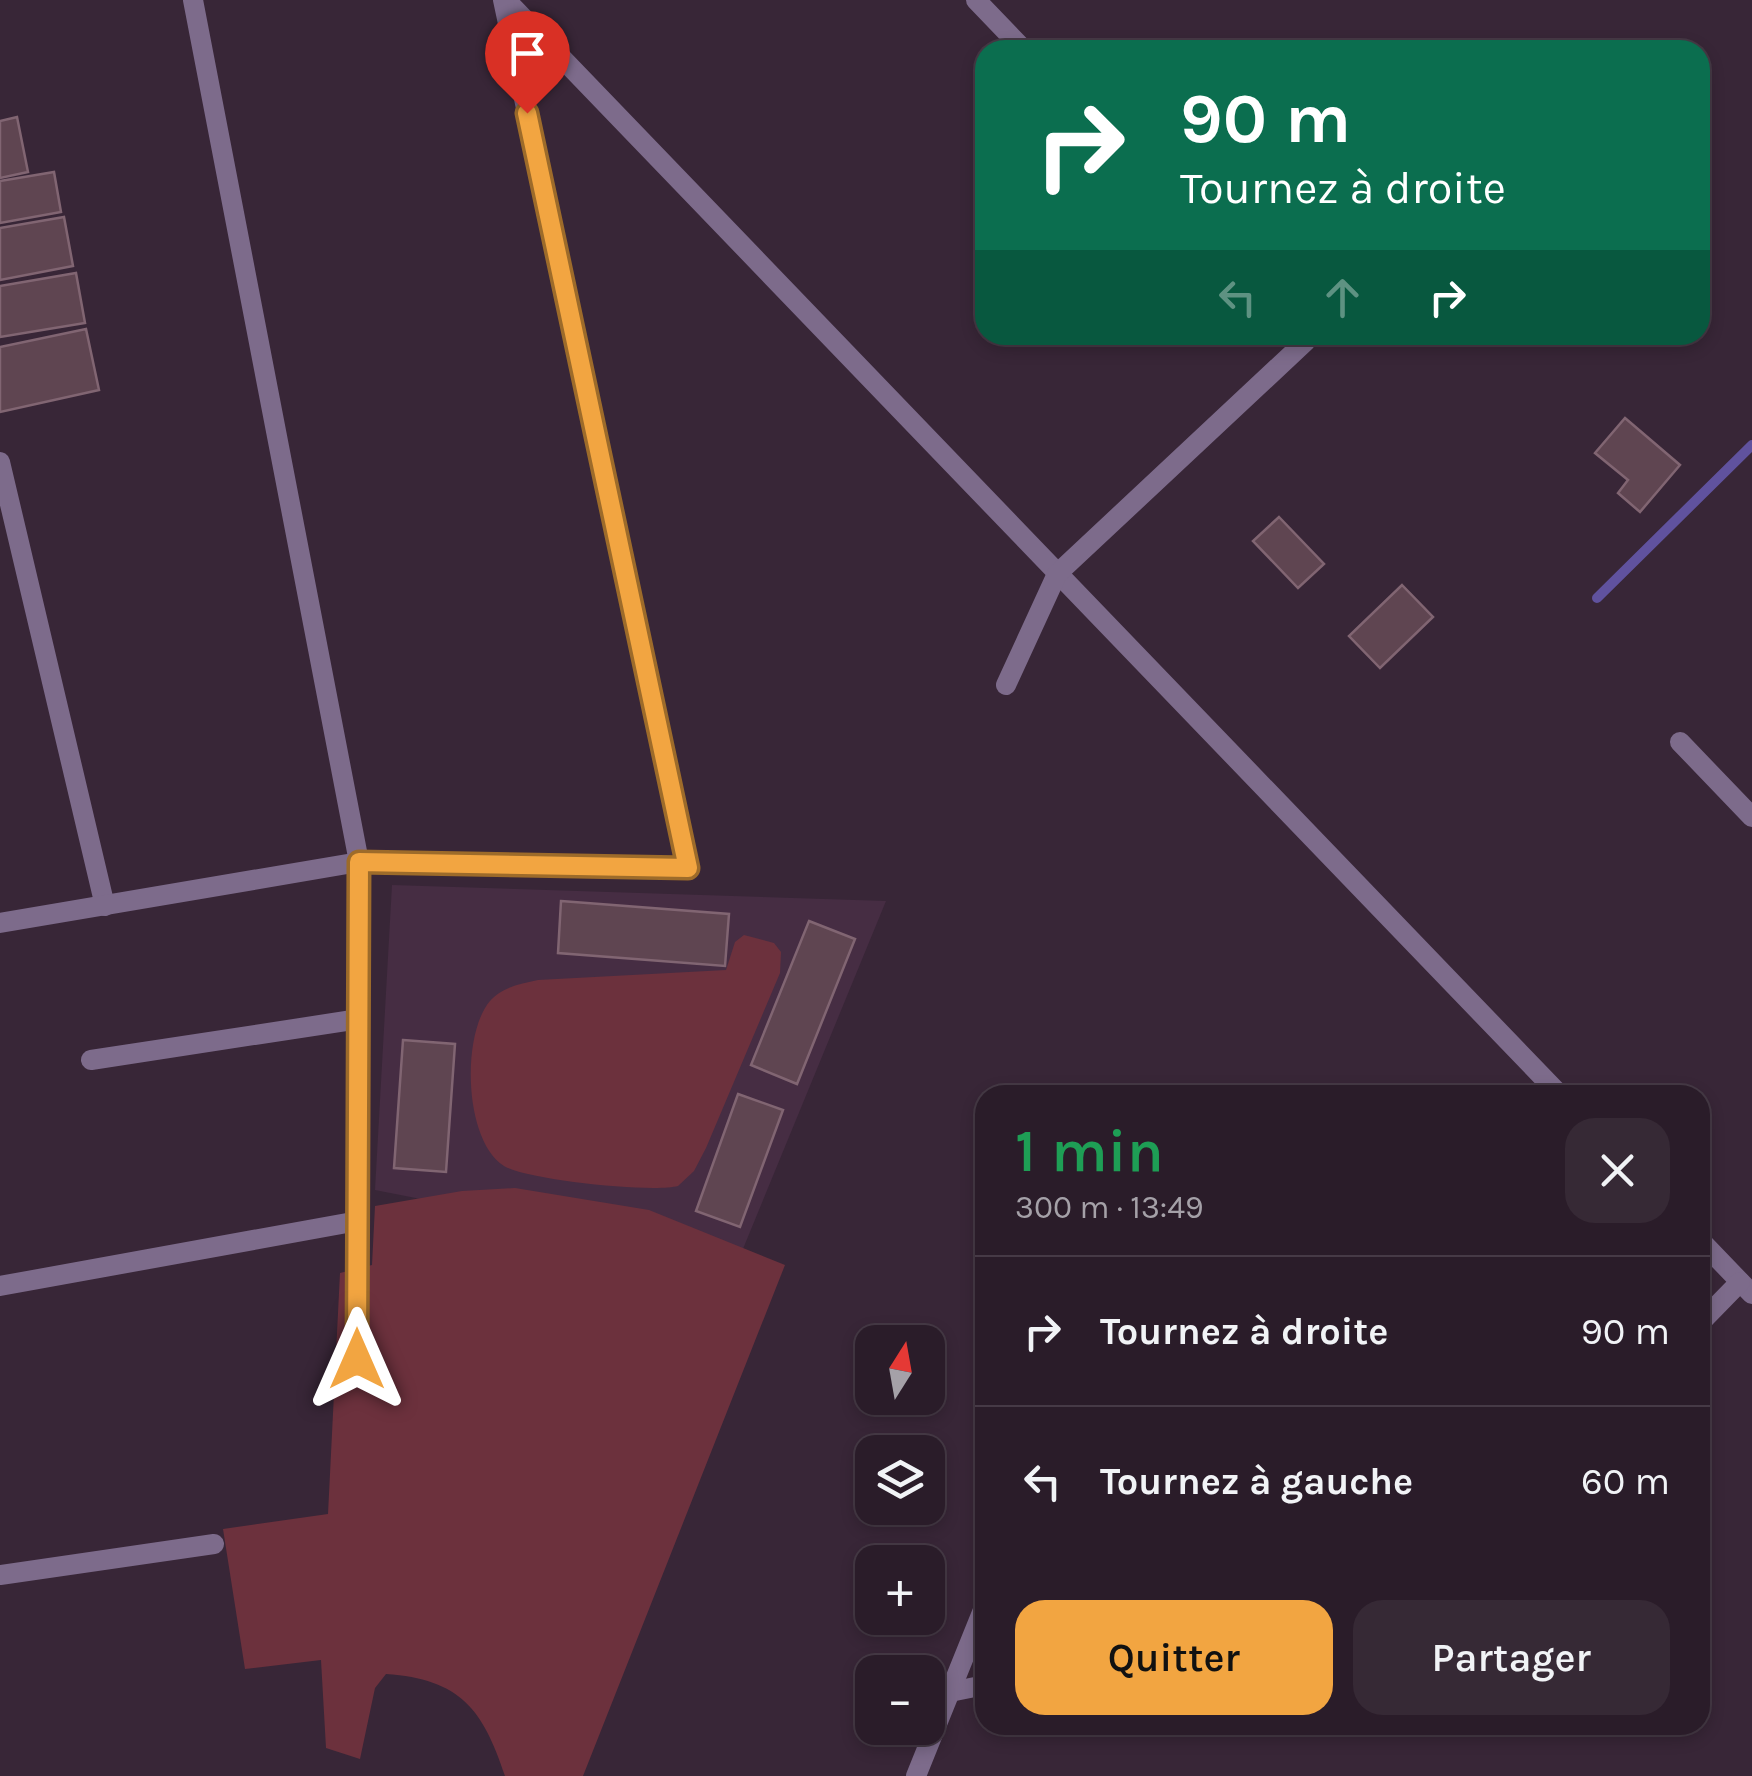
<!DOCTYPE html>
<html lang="fr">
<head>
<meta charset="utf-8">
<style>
  body { margin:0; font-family:Karla,sans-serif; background:#362935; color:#f1f3f6; height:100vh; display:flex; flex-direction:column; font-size:38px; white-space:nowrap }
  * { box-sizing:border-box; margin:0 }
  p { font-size:32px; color:#a5a1a8 }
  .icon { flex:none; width:55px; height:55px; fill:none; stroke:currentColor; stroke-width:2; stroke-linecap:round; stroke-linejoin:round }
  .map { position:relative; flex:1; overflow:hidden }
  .side { position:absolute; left:975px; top:1085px; width:735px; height:650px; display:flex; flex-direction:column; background:#2a1c29; border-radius:30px; box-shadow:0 5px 15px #0003,0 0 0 2px #463a46 }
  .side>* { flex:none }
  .hud { position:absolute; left:975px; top:40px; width:735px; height:305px; border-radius:30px; box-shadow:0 5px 15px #0003,0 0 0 2px #463a46; background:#0b6e4f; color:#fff; overflow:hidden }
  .needle { width:65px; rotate:11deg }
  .controls { position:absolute; left:855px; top:1325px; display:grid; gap:20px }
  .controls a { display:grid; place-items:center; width:90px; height:90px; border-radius:20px; background:#2a1c29; box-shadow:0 5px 15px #0003,0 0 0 2px #463a46; font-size:50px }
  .pin { position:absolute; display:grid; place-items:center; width:85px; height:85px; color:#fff; margin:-102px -42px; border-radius:50% 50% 50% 0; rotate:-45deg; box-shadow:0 0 10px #0007 }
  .pin .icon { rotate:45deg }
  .me { position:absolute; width:110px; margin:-55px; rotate:0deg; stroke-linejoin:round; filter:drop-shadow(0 0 8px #0008) }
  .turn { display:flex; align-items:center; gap:35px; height:210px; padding:0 40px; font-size:45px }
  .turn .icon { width:130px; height:130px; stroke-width:2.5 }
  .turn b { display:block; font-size:70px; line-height:85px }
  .lanes { display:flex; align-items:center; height:95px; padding:0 40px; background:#0003; justify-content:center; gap:50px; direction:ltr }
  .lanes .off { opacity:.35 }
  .round { display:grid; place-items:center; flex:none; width:105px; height:105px; border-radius:30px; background:#362935 }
  .summary { display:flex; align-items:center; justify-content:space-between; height:170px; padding:0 40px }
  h1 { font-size:60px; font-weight:600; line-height:75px; color:#1e9e55 }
  .cta { display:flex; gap:20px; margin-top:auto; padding:20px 40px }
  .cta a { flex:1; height:115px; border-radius:30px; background:#f2a541; color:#111; font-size:40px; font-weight:600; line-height:115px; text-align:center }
  .cta a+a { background:#362935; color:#f1f3f6 }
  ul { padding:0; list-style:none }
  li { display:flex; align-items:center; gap:30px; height:150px; padding:0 40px; border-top:2px solid #463a46 }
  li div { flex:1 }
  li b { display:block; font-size:38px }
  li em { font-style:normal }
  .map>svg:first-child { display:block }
</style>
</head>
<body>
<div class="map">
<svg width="1752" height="1776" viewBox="0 0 1752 1776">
  <rect width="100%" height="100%" fill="#382637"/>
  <polygon fill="#462d43" points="392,885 886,901 738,1261 375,1190"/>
  <g fill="#6c313d">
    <path d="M744,935l30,8 7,9 -1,21 -74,175 -12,23 -16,15c-26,7 -151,-6 -174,-20 -40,-25 -43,-131 -14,-165 12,-14 30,-17 48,-21l188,-10 9,-28z"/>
    <path d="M515,1188l134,22 136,55 -202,511h-78c-22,-67 -45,-97 -119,-102l-11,14 -15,71 -34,-11 -5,-88 -76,9 -22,-140 105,-15 12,-241 32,-8 3,-59 87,-15z"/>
  </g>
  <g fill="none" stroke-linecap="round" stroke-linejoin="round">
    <polyline stroke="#60529e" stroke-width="10" points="1597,598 1752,445"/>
  </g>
  <g fill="#5f4551" stroke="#816572" stroke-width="2.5">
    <polygon points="17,117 28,172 0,178 0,121"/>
    <polygon points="54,172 61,212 0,223 0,181"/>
    <polygon points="64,217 73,266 0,280 0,228"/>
    <polygon points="76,273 85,323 0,337 0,286"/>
    <polygon points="86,329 99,390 0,412 0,347"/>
    <polygon points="1625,418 1680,465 1640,512 1618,493 1628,480 1595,453"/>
    <polygon points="1279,517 1324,564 1298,588 1253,541"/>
    <polygon points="1402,585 1433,617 1380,668 1349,636"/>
    <polygon points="561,901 729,914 725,966 558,953"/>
    <polygon points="809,921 855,939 797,1084 751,1065"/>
    <polygon points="403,1040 455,1044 446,1172 394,1168"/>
    <polygon points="738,1094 783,1110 740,1227 696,1211"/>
  </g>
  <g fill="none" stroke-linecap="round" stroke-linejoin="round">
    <g stroke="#7d6b8b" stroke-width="20">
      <polyline points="193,0 359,862 357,1359"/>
      <polyline points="506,0 1560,1095"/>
      <polyline points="976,0 1024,50"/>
      <polyline points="0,462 105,906"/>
      <polyline points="1006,685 1057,574 1306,341 1300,335"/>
      <polyline points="1680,742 1752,817"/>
      <polyline points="0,923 359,862 688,868 503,0"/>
      <polyline points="91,1060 359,1019"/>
      <polyline points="1700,1240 1752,1294"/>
      <polyline points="0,1286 358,1221"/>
      <polyline points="1700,1323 1740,1282"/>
      <polyline points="0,1575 214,1544"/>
      <polyline points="950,1692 985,1685"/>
      <polyline points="916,1776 985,1605"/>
    </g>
  </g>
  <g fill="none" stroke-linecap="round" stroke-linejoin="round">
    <g stroke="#9d6b2a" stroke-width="25">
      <polyline id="route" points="357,1359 359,862 688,868 527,113"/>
    </g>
    <use href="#route" stroke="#f2a541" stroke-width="18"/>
  </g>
</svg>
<div class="controls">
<a><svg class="needle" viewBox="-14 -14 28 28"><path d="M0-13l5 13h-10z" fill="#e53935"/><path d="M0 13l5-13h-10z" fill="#a5a1a8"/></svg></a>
<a><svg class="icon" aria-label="layers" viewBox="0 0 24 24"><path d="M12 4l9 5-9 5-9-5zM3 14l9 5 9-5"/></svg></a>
<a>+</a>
<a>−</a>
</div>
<div class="pin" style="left:527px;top:113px;background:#d93025"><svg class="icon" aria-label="arrive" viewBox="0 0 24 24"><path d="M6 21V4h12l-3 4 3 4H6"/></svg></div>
<svg class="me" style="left:357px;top:1359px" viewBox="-20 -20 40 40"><path d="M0-17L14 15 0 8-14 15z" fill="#f2a541" stroke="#fff" stroke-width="4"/></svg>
<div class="hud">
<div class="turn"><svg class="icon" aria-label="right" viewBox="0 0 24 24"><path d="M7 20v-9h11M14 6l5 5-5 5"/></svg><div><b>90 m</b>Tournez à droite</div></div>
<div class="lanes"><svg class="icon off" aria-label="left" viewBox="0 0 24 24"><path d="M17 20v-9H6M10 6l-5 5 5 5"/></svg><svg class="icon off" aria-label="ahead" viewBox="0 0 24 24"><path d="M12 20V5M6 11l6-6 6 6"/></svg><svg class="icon" aria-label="right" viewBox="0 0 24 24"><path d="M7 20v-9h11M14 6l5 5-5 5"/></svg></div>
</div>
<section class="side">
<div class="summary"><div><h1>1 min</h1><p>300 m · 13:49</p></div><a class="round"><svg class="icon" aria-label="close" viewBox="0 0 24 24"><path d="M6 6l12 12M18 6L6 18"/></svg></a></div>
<ul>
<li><svg class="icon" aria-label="right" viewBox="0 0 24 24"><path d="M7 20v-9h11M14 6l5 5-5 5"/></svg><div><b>Tournez à droite</b></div><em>90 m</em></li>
<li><svg class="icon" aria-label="left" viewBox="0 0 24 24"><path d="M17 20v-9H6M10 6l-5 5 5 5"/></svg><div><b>Tournez à gauche</b></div><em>60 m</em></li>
</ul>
<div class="cta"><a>Quitter</a><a>Partager</a></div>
</section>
</div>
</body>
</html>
